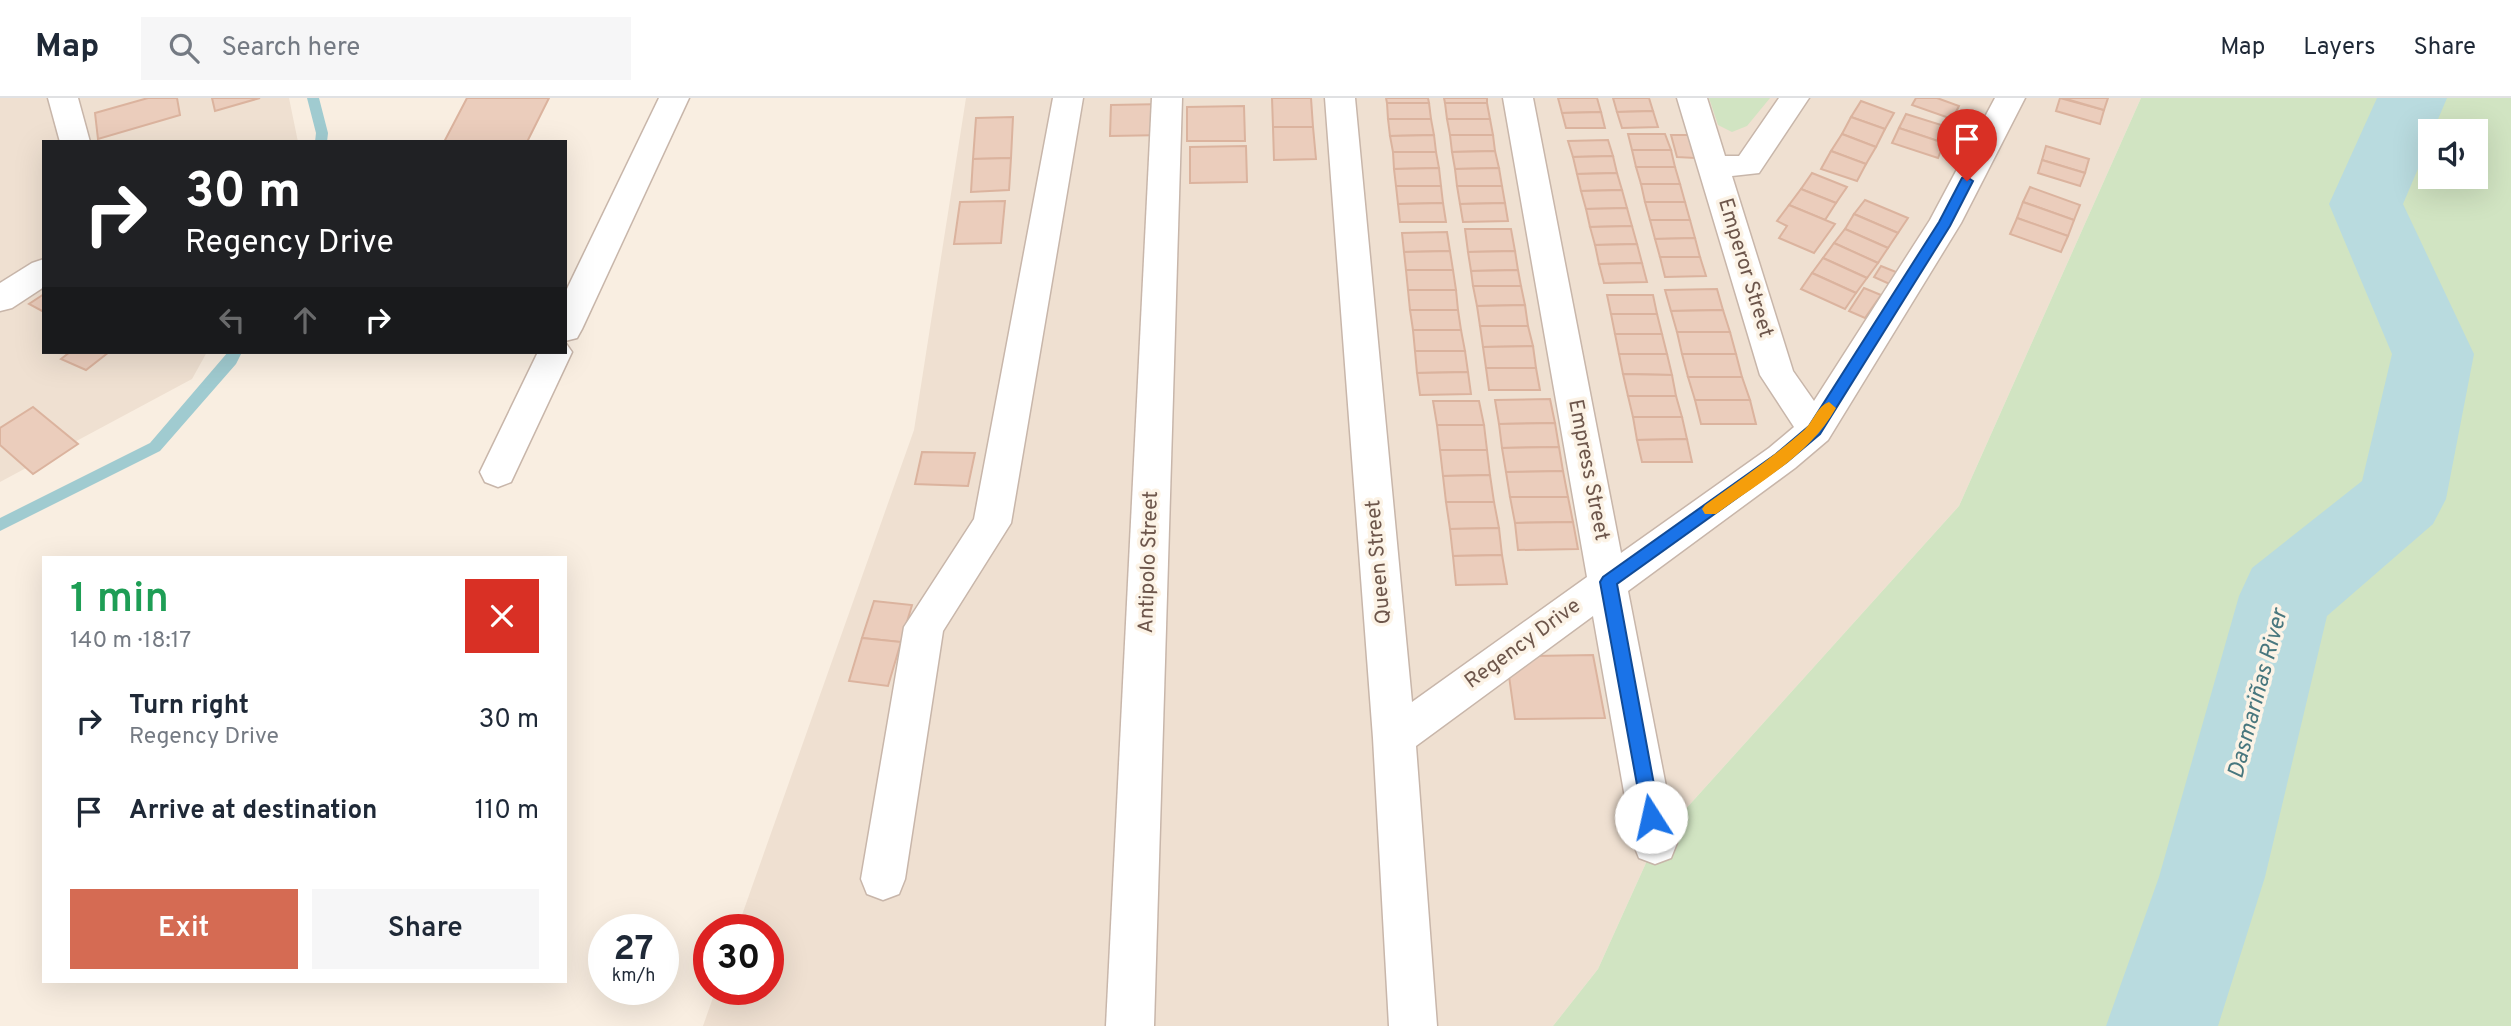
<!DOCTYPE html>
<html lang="en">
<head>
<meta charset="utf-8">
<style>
  body { margin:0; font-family:Overpass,sans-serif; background:#f6f6f7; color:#1f2937; height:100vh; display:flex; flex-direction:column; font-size:26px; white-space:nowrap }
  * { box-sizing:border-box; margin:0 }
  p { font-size:23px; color:#747a83 }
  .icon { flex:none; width:38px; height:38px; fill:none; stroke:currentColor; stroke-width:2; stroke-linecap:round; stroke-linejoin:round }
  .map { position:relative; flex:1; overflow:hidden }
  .panel { position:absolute; left:42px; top:458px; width:525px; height:427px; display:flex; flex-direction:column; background:#fff; border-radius:0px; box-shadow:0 7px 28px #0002 }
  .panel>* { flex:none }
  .hud { position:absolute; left:42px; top:42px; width:525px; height:214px; border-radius:0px; box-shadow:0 7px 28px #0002; background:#202124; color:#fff; overflow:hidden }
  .fabs { position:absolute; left:2418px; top:21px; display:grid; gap:14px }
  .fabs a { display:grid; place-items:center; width:70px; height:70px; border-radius:0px; background:#fff; box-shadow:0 7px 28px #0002; font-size:35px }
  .speed { position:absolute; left:588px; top:816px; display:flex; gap:14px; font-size:35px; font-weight:700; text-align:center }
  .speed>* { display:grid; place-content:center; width:91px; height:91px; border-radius:50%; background:#fff; box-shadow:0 7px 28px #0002; line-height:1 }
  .speed small { font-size:18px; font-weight:400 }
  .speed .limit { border:10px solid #d22; background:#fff; color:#111 }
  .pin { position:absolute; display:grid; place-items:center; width:60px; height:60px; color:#fff; margin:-72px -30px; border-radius:50% 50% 50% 0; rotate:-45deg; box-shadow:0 0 7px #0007 }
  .pin .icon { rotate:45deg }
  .me { position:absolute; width:77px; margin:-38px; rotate:350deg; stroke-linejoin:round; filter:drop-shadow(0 0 5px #0008) }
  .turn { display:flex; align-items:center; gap:24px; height:147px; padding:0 28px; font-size:32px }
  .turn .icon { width:91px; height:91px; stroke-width:2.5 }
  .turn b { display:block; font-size:49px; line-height:60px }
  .lanes { display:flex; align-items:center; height:66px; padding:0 28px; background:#0003; justify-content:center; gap:35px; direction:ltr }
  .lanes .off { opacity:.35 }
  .round { display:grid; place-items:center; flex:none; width:74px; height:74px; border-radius:0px; background:#f6f6f7 }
  .overview { display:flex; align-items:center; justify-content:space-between; height:119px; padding:0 28px }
  h1 { font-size:42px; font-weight:600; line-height:52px; color:#1e9e55 }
  .primary-button { display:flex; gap:14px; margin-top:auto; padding:14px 28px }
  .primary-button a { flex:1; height:80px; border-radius:0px; background:#d56b53; color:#fff; font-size:28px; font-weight:600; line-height:80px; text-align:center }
  .primary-button a+a { background:#f6f6f7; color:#1f2937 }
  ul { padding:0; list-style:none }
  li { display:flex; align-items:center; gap:21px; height:91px; padding:0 28px }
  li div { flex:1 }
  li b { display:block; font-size:26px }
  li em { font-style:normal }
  header { display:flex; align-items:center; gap:42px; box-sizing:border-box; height:98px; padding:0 35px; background:#fff; border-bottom:2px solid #e0e1e3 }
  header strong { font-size:33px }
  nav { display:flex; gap:38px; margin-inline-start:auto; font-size:24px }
  .search { width:490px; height:63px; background:#f6f6f7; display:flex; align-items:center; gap:18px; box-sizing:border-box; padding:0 24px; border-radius:0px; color:#747a83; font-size:26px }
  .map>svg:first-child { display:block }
</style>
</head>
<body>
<header>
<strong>Map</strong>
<div class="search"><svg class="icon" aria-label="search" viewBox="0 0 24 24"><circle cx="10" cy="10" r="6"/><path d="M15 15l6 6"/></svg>Search here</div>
<nav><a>Map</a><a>Layers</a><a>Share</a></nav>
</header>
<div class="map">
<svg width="2511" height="928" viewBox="0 0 2511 928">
  <rect width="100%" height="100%" fill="#f9eee1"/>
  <g fill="#efe0d1">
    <polygon points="0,0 289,0 298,44 44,44 44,254 207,254 192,281 0,384"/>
    <polygon points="966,0 2141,0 1959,408 1655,745 1598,871 1553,928 703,928 716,891 768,891 768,831 737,831 914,332"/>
  </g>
  <g fill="#d1e4c2" fill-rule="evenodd">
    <polygon points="1709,0 1770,0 1747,28 1732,34 1718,27"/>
    <path d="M2141,0h370v928h-958l45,-57 57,-126 304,-337zM2431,33h45v46h-45z"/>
  </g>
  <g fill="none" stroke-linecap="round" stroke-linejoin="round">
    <g fill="#a0cbd0" fill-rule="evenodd">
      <polygon points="307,0 319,0 328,35 327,44 315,44 316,35"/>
      <polygon points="228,254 242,254 236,266 160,353 0,433 0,420 150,345"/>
    </g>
    <polygon fill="#b9dbdf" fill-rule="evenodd" points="2377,0 2447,0 2433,33 2431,33 2431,40 2403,106 2474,256 2446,401 2433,426 2327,518 2265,779 2218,928 2106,928 2159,779 2239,498 2252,470 2362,383 2392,256 2329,106"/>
  </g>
  <g fill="#ebcdbc" stroke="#dbb39e" stroke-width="2">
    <polygon points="148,0 177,0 180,17 98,41 95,15"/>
    <polygon points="212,0 260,0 215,13"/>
    <polygon points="467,0 549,0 527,44 444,44"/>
    <polygon points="1272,0 1311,0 1313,29 1273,29"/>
    <polygon points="1386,0 1428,0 1429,5 1387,5"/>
    <polygon points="1444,0 1487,0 1487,5 1445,5"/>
    <polygon points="1558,0 1597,0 1601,14 1562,15"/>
    <polygon points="1613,0 1649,0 1653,13 1617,14"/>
    <polygon points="1916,0 1937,0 1959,8 1952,21 1912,7"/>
    <polygon points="2060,0 2104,12 2100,26 2056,13"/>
    <polygon points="2063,0 2108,0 2104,12"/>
    <polygon points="1861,3 1894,15 1885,31 1851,19"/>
    <polygon points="1387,5 1429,5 1431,21 1388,21"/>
    <polygon points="1445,5 1487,5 1490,21 1447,21"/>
    <polygon points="1165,6 1165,37 1110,38 1111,7"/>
    <polygon points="1244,8 1245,43 1187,43 1187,9"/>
    <polygon points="1653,13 1658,29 1622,30 1617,14"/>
    <polygon points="1601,14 1605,30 1566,30 1562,15"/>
    <polygon points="1906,16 1951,30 1944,45 1899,30"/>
    <polygon points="1013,19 1011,60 973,61 976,20"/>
    <polygon points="1851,19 1885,31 1876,49 1842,36"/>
    <polygon points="1388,21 1431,21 1434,37 1390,38"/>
    <polygon points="1447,21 1490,21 1493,37 1450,37"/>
    <polygon points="1273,29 1313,29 1316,61 1274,62"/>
    <polygon points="1899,30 1944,45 1938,60 1892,45"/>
    <polygon points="1628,36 1665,36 1671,52 1632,52"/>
    <polygon points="1842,36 1876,49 1866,66 1831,53"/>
    <polygon points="1434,37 1436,54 1393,54 1390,38"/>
    <polygon points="1450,37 1493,37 1495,53 1452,54"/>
    <polygon points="1671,37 1689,37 1695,60 1677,59"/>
    <polygon points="1608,42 1613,58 1573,59 1568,43"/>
    <polygon points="1246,48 1247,84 1190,85 1190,49"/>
    <polygon points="2046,48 2089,61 2085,75 2042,62"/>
    <polygon points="1632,52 1671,52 1675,69 1636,69"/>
    <polygon points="1495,53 1499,70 1455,71 1452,54"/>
    <polygon points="1831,53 1866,66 1857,83 1821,71"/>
    <polygon points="1393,54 1436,54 1439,70 1394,71"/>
    <polygon points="1613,58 1617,75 1577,76 1573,59"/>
    <polygon points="1011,60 1009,92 971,94 973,61"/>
    <polygon points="2042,62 2085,75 2080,88 2038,75"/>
    <polygon points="1636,69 1675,69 1680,86 1641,86"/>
    <polygon points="1439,70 1441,88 1396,88 1394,71"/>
    <polygon points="1499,70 1502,88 1457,88 1455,71"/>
    <polygon points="1617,75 1622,92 1581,93 1577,76"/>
    <polygon points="1812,75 1847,89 1836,105 1801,91"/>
    <polygon points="1641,86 1680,86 1685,104 1645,104"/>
    <polygon points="1396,88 1441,88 1443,105 1398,106"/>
    <polygon points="1457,88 1502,88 1505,105 1460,106"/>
    <polygon points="2030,89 2080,107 2074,122 2023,104"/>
    <polygon points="1801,91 1836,105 1825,122 1789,107"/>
    <polygon points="1622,92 1627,110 1586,111 1581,93"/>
    <polygon points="1865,102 1908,120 1898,135 1854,116"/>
    <polygon points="1005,103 1001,145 954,146 960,104"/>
    <polygon points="1645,104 1685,104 1690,122 1650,122"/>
    <polygon points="2023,104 2074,122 2068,138 2017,120"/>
    <polygon points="1443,105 1446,124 1400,124 1398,106"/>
    <polygon points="1505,105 1508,123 1463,124 1460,106"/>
    <polygon points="1789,107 1835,126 1814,155 1779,140 1787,128 1777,123"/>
    <polygon points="1627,110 1632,128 1590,129 1586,111"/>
    <polygon points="1854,116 1898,135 1888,150 1845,131"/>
    <polygon points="2017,120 2068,138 2061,154 2010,136"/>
    <polygon points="1650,122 1690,122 1695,140 1655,141"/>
    <polygon points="1632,128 1637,146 1595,147 1590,129"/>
    <polygon points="1465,131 1511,131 1515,153 1468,154"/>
    <polygon points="1845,131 1888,150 1878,165 1834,145"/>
    <polygon points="1447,134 1450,153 1404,154 1402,135"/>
    <polygon points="1695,140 1700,159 1660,159 1655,141"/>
    <polygon points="1834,145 1878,165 1867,180 1823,160"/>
    <polygon points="1637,146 1642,165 1599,166 1595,147"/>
    <polygon points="1450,153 1453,172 1406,172 1404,154"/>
    <polygon points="1515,153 1518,172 1471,173 1468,154"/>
    <polygon points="1660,159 1700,159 1706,178 1665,179"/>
    <polygon points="1823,160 1867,180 1856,195 1812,175"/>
    <polygon points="1642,165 1647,184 1604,185 1599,166"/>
    <polygon points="1881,168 1901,176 1894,188 1874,179"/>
    <polygon points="1406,172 1453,172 1456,192 1408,192"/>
    <polygon points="1518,172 1521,188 1473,188 1471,173"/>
    <polygon points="1812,175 1856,195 1845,211 1801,191"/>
    <polygon points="1473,188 1521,188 1525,207 1477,208"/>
    <polygon points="1864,190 1881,197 1865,220 1849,213"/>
    <polygon points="1717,191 1723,212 1671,213 1665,192"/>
    <polygon points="1408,192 1456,192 1458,212 1410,212"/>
    <polygon points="44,196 44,214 29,206"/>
    <polygon points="1607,197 1653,197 1657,216 1611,216"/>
    <polygon points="1525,207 1528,228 1480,228 1477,208"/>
    <polygon points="1410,212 1458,212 1461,232 1413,232"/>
    <polygon points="1723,212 1730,234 1677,234 1671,213"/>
    <polygon points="1611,216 1657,216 1662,236 1615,236"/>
    <polygon points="1480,228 1528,228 1533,248 1483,249"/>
    <polygon points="1413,232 1461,232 1465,253 1415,253"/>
    <polygon points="1677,234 1730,234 1736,256 1682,256"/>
    <polygon points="1615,236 1662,236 1667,256 1619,256"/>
    <polygon points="1533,248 1536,270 1486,270 1483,249"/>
    <polygon points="1415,253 1465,253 1468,274 1417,275"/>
    <polygon points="70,254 109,254 86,272 61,261"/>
    <polygon points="1619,256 1667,256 1672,277 1623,276"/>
    <polygon points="1682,256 1736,256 1742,279 1688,279"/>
    <polygon points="1486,270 1536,270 1540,292 1489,292"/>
    <polygon points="1468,274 1471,296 1420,297 1417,275"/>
    <polygon points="1623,276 1672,277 1676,298 1628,298"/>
    <polygon points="1688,279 1742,279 1750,302 1695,302"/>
    <polygon points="1628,298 1676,298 1682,319 1633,319"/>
    <polygon points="1550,301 1555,325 1499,326 1495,302"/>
    <polygon points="1695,302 1750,302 1756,326 1701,326"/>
    <polygon points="1433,303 1479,303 1484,327 1437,327"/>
    <polygon points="33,309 78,346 33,376 0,347 0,330"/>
    <polygon points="1633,319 1682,319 1687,341 1637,342"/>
    <polygon points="1555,325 1559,349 1502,350 1499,326"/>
    <polygon points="1437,327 1484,327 1487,352 1440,352"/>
    <polygon points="1687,341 1692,364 1642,364 1637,342"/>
    <polygon points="1559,349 1563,373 1506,374 1502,350"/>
    <polygon points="1440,352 1487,352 1490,377 1443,378"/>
    <polygon points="922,354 975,355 968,388 915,386"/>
    <polygon points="1563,373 1568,399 1510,399 1506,374"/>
    <polygon points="1490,377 1494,404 1446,404 1443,378"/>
    <polygon points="1510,399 1568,399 1573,424 1515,425"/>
    <polygon points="1446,404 1494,404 1499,430 1450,431"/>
    <polygon points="1573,424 1578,451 1518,452 1515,425"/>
    <polygon points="1499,430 1502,457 1453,458 1450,431"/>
    <polygon points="1502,457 1507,486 1456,487 1453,458"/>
    <polygon points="874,503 912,507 901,544 862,540"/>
    <polygon points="862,540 901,544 888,588 849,583"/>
    <polygon points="1593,557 1605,620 1515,621 1508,571 1533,558"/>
  </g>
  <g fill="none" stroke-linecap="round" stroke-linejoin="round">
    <g stroke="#c8b6aa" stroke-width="3">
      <g id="minor">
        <polygon points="48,0 78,0 90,44 60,44"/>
        <polygon points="659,0 689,0 582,231 577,240 565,243 565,195"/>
        <polygon points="1053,0 1083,0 1011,425 943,533 905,781 899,796 883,802 867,796 861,781 904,529 974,421"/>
        <polygon points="1152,0 1182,0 1154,928 1106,928"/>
        <polygon points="1325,0 1355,0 1412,604 1587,479 1503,0 1533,0 1621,455 1769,350 1794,329 1760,277 1677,0 1707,0 1725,58 1739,58 1779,0 1809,0 1759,75 1732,78 1793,273 1814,303 1930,122 1995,0 2025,0 1961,125 1828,342 1795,370 1628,493 1677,745 1671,760 1655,766 1639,760 1633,745 1593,518 1416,648 1437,928 1389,928 1373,640"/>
        <polygon points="44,161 44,189 12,210 0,213 0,185 32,165"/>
        <polygon points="565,244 572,254 511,384 498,389 485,384 480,374 538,254 565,254"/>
      </g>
    </g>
    <use href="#minor" fill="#fff" fill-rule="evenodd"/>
  </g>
  <polygon fill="#1a73e8" stroke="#114b97" stroke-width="2" points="1967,79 1973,83 1950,128 1820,336 1787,364 1617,486 1660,719 1657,725 1651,727 1644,725 1600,484 1603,479 1776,356 1809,328 1939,124 1962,80"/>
  <path fill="#f59e0b" d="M1829,304l7,6c-26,47 -78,75 -120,106h-11l-3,-5 3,-4c33,-24 67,-47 98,-74 10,-8 14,-25 26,-29z"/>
  <g text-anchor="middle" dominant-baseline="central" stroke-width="7" stroke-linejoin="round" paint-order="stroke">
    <g font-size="21" fill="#6d564b" stroke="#fcf3e6">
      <text transform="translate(1745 170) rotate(73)">Emperor Street</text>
      <text transform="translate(1588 372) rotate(79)">Empress Street</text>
      <text transform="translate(1149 464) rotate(-88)">Antipolo Street</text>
      <text transform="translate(1379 464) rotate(-95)">Queen Street</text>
      <text transform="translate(1523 546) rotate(-36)">Regency Drive</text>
    </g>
    <g font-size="23" font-style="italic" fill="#48777e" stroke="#fcf3e6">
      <text transform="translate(2259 596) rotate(-75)">Dasmariñas River</text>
    </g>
  </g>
</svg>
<div class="fabs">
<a><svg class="icon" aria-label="sound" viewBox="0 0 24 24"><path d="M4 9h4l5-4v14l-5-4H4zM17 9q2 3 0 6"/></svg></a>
</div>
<div class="speed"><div>27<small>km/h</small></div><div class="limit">30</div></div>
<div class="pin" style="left:1967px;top:83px;background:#d93025"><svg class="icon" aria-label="arrive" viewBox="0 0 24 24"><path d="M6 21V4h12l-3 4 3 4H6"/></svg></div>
<svg class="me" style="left:1651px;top:719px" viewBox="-20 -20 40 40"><circle r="19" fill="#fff"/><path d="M0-13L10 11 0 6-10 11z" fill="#1a73e8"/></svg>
<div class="hud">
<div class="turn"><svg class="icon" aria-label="right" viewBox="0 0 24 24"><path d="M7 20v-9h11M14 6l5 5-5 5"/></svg><div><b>30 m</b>Regency Drive</div></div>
<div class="lanes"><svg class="icon off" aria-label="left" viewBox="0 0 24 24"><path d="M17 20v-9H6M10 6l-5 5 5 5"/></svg><svg class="icon off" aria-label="ahead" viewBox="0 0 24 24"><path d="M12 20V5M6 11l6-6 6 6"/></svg><svg class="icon" aria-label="right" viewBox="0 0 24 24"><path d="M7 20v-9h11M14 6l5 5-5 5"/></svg></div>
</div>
<section class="panel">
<div class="overview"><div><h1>1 min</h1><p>140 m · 18:17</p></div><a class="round" style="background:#d93025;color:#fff"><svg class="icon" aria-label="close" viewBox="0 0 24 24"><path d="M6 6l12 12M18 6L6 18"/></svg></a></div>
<ul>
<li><svg class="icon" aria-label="right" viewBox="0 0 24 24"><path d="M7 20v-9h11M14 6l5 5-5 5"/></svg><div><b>Turn right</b><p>Regency Drive</p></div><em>30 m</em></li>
<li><svg class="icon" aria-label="arrive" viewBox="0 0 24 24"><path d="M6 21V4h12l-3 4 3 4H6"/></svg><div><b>Arrive at destination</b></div><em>110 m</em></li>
</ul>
<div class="primary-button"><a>Exit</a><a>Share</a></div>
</section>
</div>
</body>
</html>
